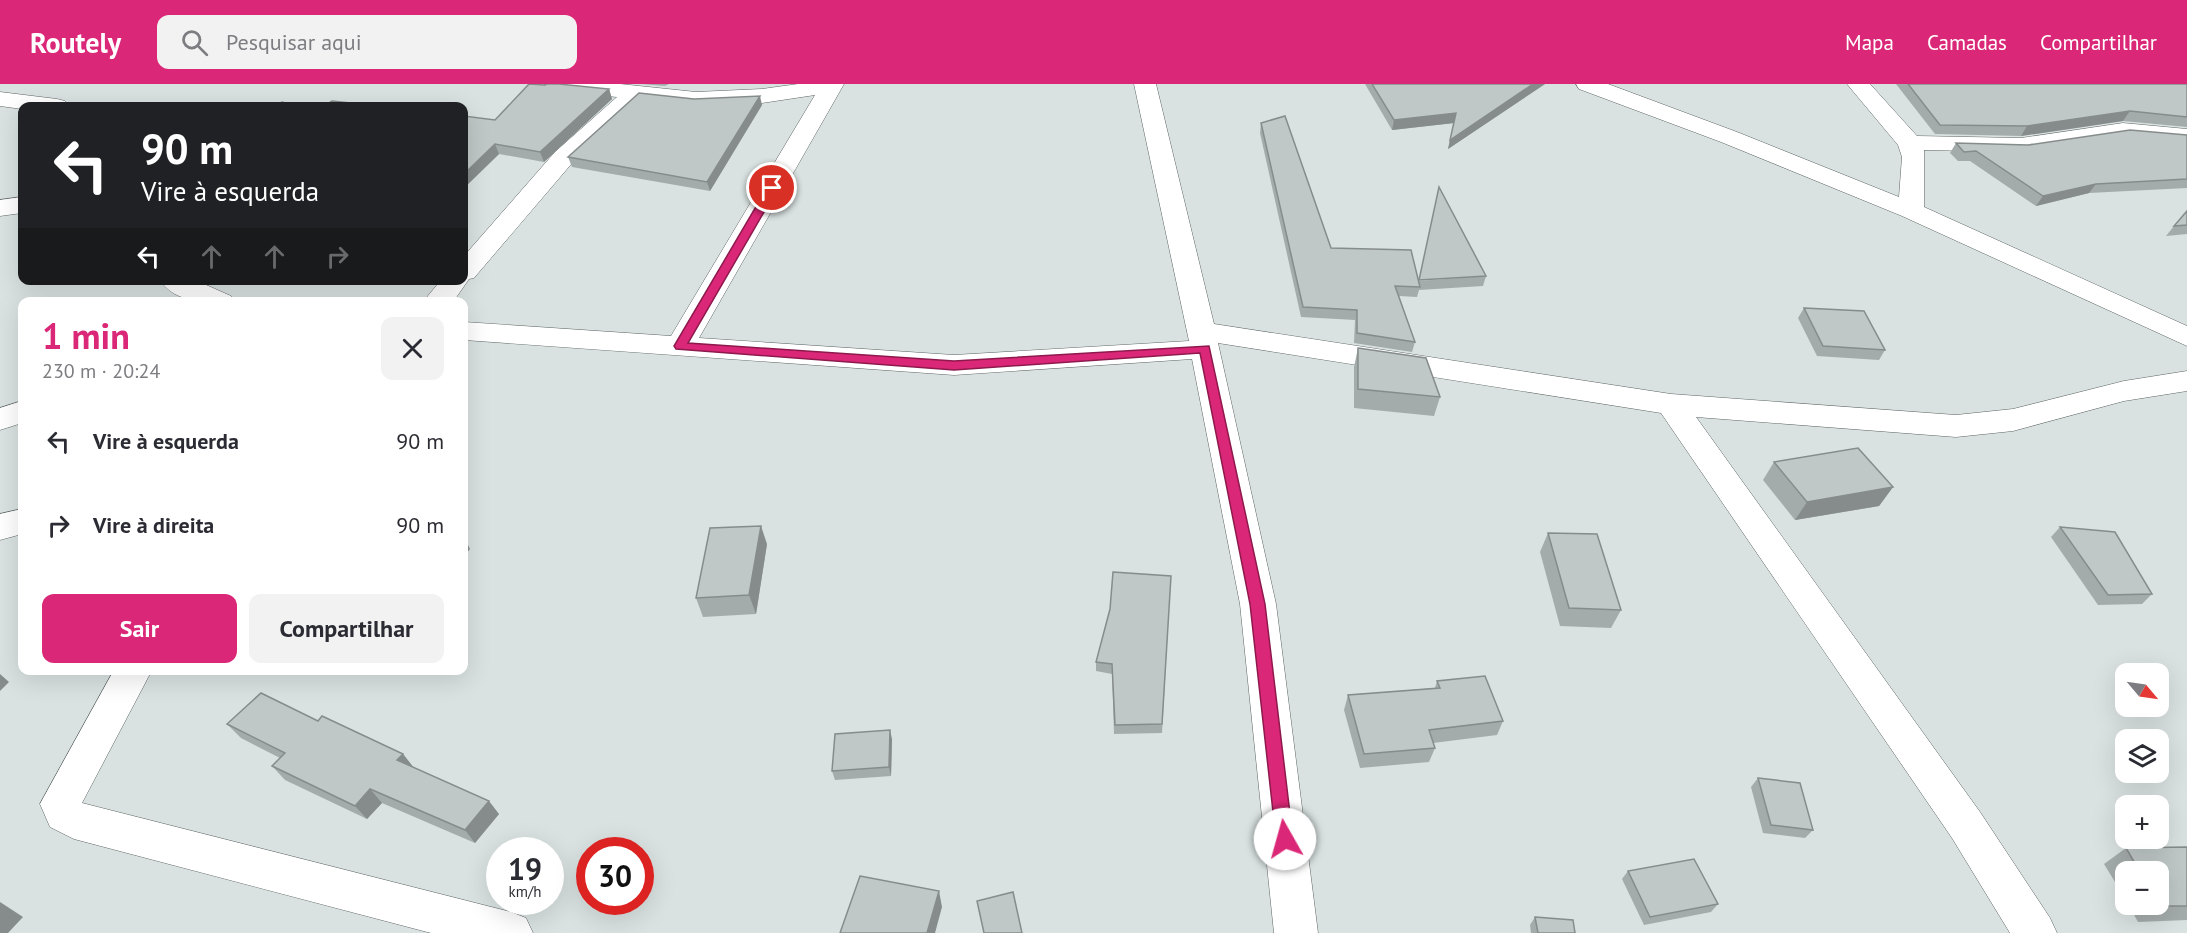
<!DOCTYPE html>
<html lang="pt">
<head>
<meta charset="utf-8">
<style>
  body { margin:0; font-family:"PT Sans",sans-serif; background:#f2f2f3; color:#2b2b33; height:100vh; display:flex; flex-direction:column; font-size:22px; white-space:nowrap }
  * { box-sizing:border-box; margin:0 }
  p { font-size:20px; color:#7c7c81 }
  .icon { flex:none; width:33px; height:33px; fill:none; stroke:currentColor; stroke-width:2; stroke-linecap:round; stroke-linejoin:round }
  .map { position:relative; flex:1; overflow:hidden }
  .panel { position:absolute; left:18px; top:213px; width:450px; height:378px; display:flex; flex-direction:column; background:#fff; border-radius:12px; box-shadow:0 6px 24px #0002 }
  .panel>* { flex:none }
  .banner { position:absolute; left:18px; top:18px; width:450px; height:183px; border-radius:12px; box-shadow:0 6px 24px #0002; background:#202124; color:#fff; overflow:hidden }
  .needle { width:39px; rotate:119deg }
  .controls { position:absolute; left:2115px; top:579px; display:grid; gap:12px }
  .controls a { display:grid; place-items:center; width:54px; height:54px; border-radius:12px; background:#fff; box-shadow:0 6px 24px #0002; font-size:30px }
  .speed { position:absolute; left:486px; top:753px; display:flex; gap:12px; font-size:30px; font-weight:700; text-align:center }
  .speed>* { display:grid; place-content:center; width:78px; height:78px; border-radius:50%; background:#fff; box-shadow:0 6px 24px #0002; line-height:1 }
  .speed small { font-size:15px; font-weight:400 }
  .speed .limit { border:9px solid #d22; background:#fff; color:#111 }
  .pin { position:absolute; display:grid; place-items:center; width:51px; height:51px; color:#fff; margin:-26px; border:3px solid #fff; border-radius:50%; box-shadow:0 2px 6px #0007 }
  .me { position:absolute; width:66px; margin:-33px; rotate:353deg; stroke-linejoin:round; filter:drop-shadow(0 0 4px #0008) }
  .turn { display:flex; align-items:center; gap:21px; height:126px; padding:0 24px; font-size:27px }
  .turn .icon { width:78px; height:78px; stroke-width:2.5 }
  .turn b { display:block; font-size:42px; line-height:51px }
  .lanes { display:flex; align-items:center; height:57px; padding:0 24px; background:#0003; justify-content:center; gap:30px; direction:ltr }
  .lanes .off { opacity:.35 }
  .round { display:grid; place-items:center; flex:none; width:63px; height:63px; border-radius:12px; background:#f2f2f3 }
  .headline { display:flex; align-items:center; justify-content:space-between; height:102px; padding:0 24px }
  h1 { font-size:36px; font-weight:700; line-height:45px; color:#db2777 }
  .primary-button { display:flex; gap:12px; margin-top:auto; padding:12px 24px }
  .primary-button a { flex:1; height:69px; border-radius:12px; background:#db2777; color:#fff; font-size:24px; font-weight:700; line-height:69px; text-align:center }
  .primary-button a+a { background:#f2f2f3; color:#2b2b33 }
  ul { padding:0; list-style:none }
  li { display:flex; align-items:center; gap:18px; height:84px; padding:0 24px }
  li div { flex:1 }
  li b { display:block; font-size:22px }
  li em { font-style:normal }
  header { display:flex; align-items:center; gap:36px; box-sizing:border-box; height:84px; padding:0 30px; background:#db2777; color:#fff }
  header strong { font-size:28px }
  nav { display:flex; gap:33px; margin-inline-start:auto; font-size:21px }
  .search { width:420px; height:54px; background:#f2f2f3; display:flex; align-items:center; gap:15px; box-sizing:border-box; padding:0 21px; border-radius:12px; color:#7c7c81; font-size:22px }
  .map>svg:first-child { display:block }
</style>
</head>
<body>
<header>
<strong>Routely</strong>
<div class="search"><svg class="icon" aria-label="search" viewBox="0 0 24 24"><circle cx="10" cy="10" r="6"/><path d="M15 15l6 6"/></svg>Pesquisar aqui</div>
<nav><a>Mapa</a><a>Camadas</a><a>Compartilhar</a></nav>
</header>
<div class="map">
<svg width="2187" height="849" viewBox="0 0 2187 849">
  <rect width="100%" height="100%" fill="#d9e2e1"/>
  <g fill="none" stroke-linecap="round" stroke-linejoin="round">
    <g stroke="#5d6564" stroke-width="1">
      <g id="street">
        <polygon points="545,0 620,0 696,8 762,5 798,0 844,0 699,254 954,271 1189,257 1134,0 1156,0 1214,240 1671,310 1956,331 2013,325 2124,297 2187,287 2187,307 2124,317 2013,347 1956,353 1696,333 1980,728 2050,834 2057,849 2010,849 1952,754 1661,329 1218,259 1276,520 1318,849 1274,849 1240,520 1192,275 954,291 464,256 464,238 671,252 815,11 762,19 696,22 641,16 573,78 474,194 469,195 453,218 423,218 441,196 464,196 464,172 555,68 617,13 556,7 548,5"/>
        <polygon points="1576,0 1608,0 1737,48 1899,113 1902,73 1898,61 1847,0 1870,0 1917,52 2021,54 2123,39 2187,45 2187,59 2123,53 2021,68 1924,66 1924,123 2187,242 2187,262 1902,132 1721,58 1579,5"/>
        <polygon points="0,8 57,15 65,17 69,22 22,22 22,25 0,22"/>
        <polygon points="22,113 22,129 0,132 0,116"/>
        <path d="M160,196h35l36,16 4,6c-26,0 -59,3 -75,-22z"/>
        <polygon points="22,317 22,339 0,346 0,324"/>
        <polygon points="22,425 22,450 0,456 0,430"/>
        <polygon points="114,586 152,586 82,719 511,828 526,834 533,849 431,849 74,755 50,743 40,720"/>
      </g>
    </g>
    <use href="#street" fill="#fff" fill-rule="evenodd"/>
  </g>
  <g fill="#a4acab">
    <polygon points="641,0 669,0 665,2"/>
    <polygon points="1365,0 1545,0 1448,65 1454,39 1392,46"/>
    <polygon points="1896,0 2187,0 2187,43 2123,37 2021,52 1935,50"/>
    <polygon points="545,1 609,5 612,15 544,78 499,70 464,104 495,36"/>
    <polygon points="762,21 710,107 572,83 568,73"/>
    <polygon points="1261,39 1331,164 1418,197 1486,192 1483,202 1419,206 1417,213 1399,212 1415,258 1412,268 1354,259 1355,236 1301,233 1260,49"/>
    <polygon points="2187,51 2187,104 2089,109 2036,122 1970,77 1958,77 1950,69 1956,59 2028,61"/>
    <polygon points="2187,127 2187,150 2166,152 2174,142"/>
    <polygon points="1804,224 1885,266 1879,276 1817,272 1798,234"/>
    <polygon points="1358,264 1440,313 1434,332 1354,324 1354,283"/>
    <polygon points="1774,378 1893,403 1879,422 1795,436 1763,396"/>
    <polygon points="2060,443 2152,510 2142,520 2098,521 2051,453"/>
    <polygon points="1548,449 1621,526 1611,544 1560,542 1540,468"/>
    <polygon points="767,460 756,530 703,533 696,514"/>
    <polygon points="1171,492 1162,649 1114,650 1112,590 1096,587 1096,578"/>
    <polygon points="1437,597 1503,637 1497,651 1433,659 1435,664 1429,678 1360,684 1344,626 1348,611 1435,604"/>
    <polygon points="227,640 403,670 414,684 499,730 475,759 382,719 367,735 285,696 272,682 280,674 241,654"/>
    <polygon points="892,655 891,692 835,696 832,687"/>
    <polygon points="1758,694 1813,746 1805,754 1763,749 1751,703"/>
    <polygon points="2187,763 2187,836 2138,838 2128,820 2158,820 2158,788 2126,788 2126,816 2104,780 2126,764"/>
    <polygon points="1628,787 1718,820 1711,828 1644,841 1622,795"/>
    <polygon points="1535,833 1575,849 1531,849 1530,841"/>
  </g>
  <g fill="#868c8b">
    <polygon points="1533,0 1545,0 1448,65 1450,56"/>
    <polygon points="609,5 612,15 544,78 540,68"/>
    <polygon points="760,12 762,21 710,107 707,98"/>
    <polygon points="2130,27 2123,37 2021,52 2027,42"/>
    <polygon points="1456,29 1454,39 1392,46 1394,36"/>
    <polygon points="495,60 499,70 464,104 464,90"/>
    <polygon points="2096,100 2089,109 2036,122 2043,112"/>
    <polygon points="1893,403 1879,422 1795,436 1807,418"/>
    <polygon points="761,442 767,460 756,530 749,511"/>
    <polygon points="464,453 470,465 464,472"/>
    <polygon points="0,590 9,598 0,607"/>
    <polygon points="890,646 892,655 891,692 889,683"/>
    <polygon points="403,670 414,684 397,676"/>
    <polygon points="370,705 382,719 367,735 355,722"/>
    <polygon points="489,717 499,730 475,759 465,746"/>
    <polygon points="939,807 942,823 935,849 927,849"/>
    <polygon points="0,818 23,833 8,849 0,849"/>
  </g>
  <g fill="#bfc8c7" stroke="#868c8b" stroke-width="1.5">
    <polygon points="529,0 545,1 547,0 559,0 609,5 540,68 495,60 464,90 464,32 495,36"/>
    <polygon points="1372,0 1533,0 1450,56 1456,29 1394,36"/>
    <polygon points="1908,0 2187,0 2187,33 2130,27 2027,42 1940,41"/>
    <polygon points="639,9 694,15 760,12 707,98 568,73"/>
    <polygon points="332,17 379,22 324,22"/>
    <polygon points="282,18 294,22 275,22"/>
    <polygon points="1285,32 1331,164 1411,166 1420,203 1395,202 1415,258 1357,249 1357,226 1303,223 1261,39"/>
    <polygon points="2130,46 2187,51 2187,95 2096,100 2043,112 1976,67 1964,68 1956,59 2028,61"/>
    <polygon points="1439,103 1486,192 1419,196"/>
    <polygon points="2187,127 2187,141 2174,142"/>
    <polygon points="1804,224 1864,227 1885,266 1823,262"/>
    <polygon points="1358,264 1426,274 1440,313 1358,305"/>
    <polygon points="22,353 22,360 19,354"/>
    <polygon points="1858,364 1893,403 1807,418 1774,378"/>
    <polygon points="761,442 749,511 696,514 710,444"/>
    <polygon points="2060,443 2115,448 2152,510 2108,511"/>
    <polygon points="1548,449 1597,450 1621,526 1569,524"/>
    <polygon points="1113,488 1171,492 1162,640 1115,641 1112,580 1096,578 1110,525"/>
    <polygon points="1485,592 1503,637 1429,646 1435,664 1364,670 1348,611 1440,604 1437,597"/>
    <polygon points="261,609 318,637 322,632 403,670 397,676 489,717 465,746 370,705 355,722 272,682 285,669 227,640"/>
    <polygon points="890,646 889,683 832,687 835,650"/>
    <polygon points="1758,694 1800,699 1813,746 1771,741"/>
    <polygon points="2187,763 2187,822 2162,822 2158,817 2158,788 2140,788 2126,764"/>
    <polygon points="1694,775 1718,820 1650,833 1628,787"/>
    <polygon points="860,792 939,807 927,849 840,849"/>
    <polygon points="1013,808 1022,849 984,849 977,817"/>
    <polygon points="1535,833 1573,836 1575,849 1538,849"/>
  </g>
  <polygon fill="#db2777" stroke="#8e194d" stroke-width="1.5" points="772,101 778,104 688,259 954,277 1209,262 1265,520 1293,755 1291,761 1285,763 1279,761 1276,755 1250,520 1200,269 954,286 676,265 674,262 767,104"/>
</svg>
<div class="controls">
<a><svg class="needle" viewBox="-14 -14 28 28"><path d="M0-13l5 13h-10z" fill="#e53935"/><path d="M0 13l5-13h-10z" fill="#7c7c81"/></svg></a>
<a><svg class="icon" aria-label="layers" viewBox="0 0 24 24"><path d="M12 4l9 5-9 5-9-5zM3 14l9 5 9-5"/></svg></a>
<a>+</a>
<a>−</a>
</div>
<div class="speed"><div>19<small>km/h</small></div><div class="limit">30</div></div>
<div class="pin" style="left:772px;top:104px;background:#d93025"><svg class="icon" aria-label="arrive" viewBox="0 0 24 24"><path d="M6 21V4h12l-3 4 3 4H6"/></svg></div>
<svg class="me" style="left:1285px;top:755px" viewBox="-20 -20 40 40"><circle r="19" fill="#fff"/><path d="M0-13L10 11 0 6-10 11z" fill="#db2777"/></svg>
<div class="banner">
<div class="turn"><svg class="icon" aria-label="left" viewBox="0 0 24 24"><path d="M17 20v-9H6M10 6l-5 5 5 5"/></svg><div><b>90 m</b>Vire à esquerda</div></div>
<div class="lanes"><svg class="icon" aria-label="left" viewBox="0 0 24 24"><path d="M17 20v-9H6M10 6l-5 5 5 5"/></svg><svg class="icon off" aria-label="ahead" viewBox="0 0 24 24"><path d="M12 20V5M6 11l6-6 6 6"/></svg><svg class="icon off" aria-label="ahead" viewBox="0 0 24 24"><path d="M12 20V5M6 11l6-6 6 6"/></svg><svg class="icon off" aria-label="right" viewBox="0 0 24 24"><path d="M7 20v-9h11M14 6l5 5-5 5"/></svg></div>
</div>
<section class="panel">
<div class="headline"><div><h1>1 min</h1><p>230 m · 20:24</p></div><a class="round"><svg class="icon" aria-label="close" viewBox="0 0 24 24"><path d="M6 6l12 12M18 6L6 18"/></svg></a></div>
<ul>
<li><svg class="icon" aria-label="left" viewBox="0 0 24 24"><path d="M17 20v-9H6M10 6l-5 5 5 5"/></svg><div><b>Vire à esquerda</b></div><em>90 m</em></li>
<li><svg class="icon" aria-label="right" viewBox="0 0 24 24"><path d="M7 20v-9h11M14 6l5 5-5 5"/></svg><div><b>Vire à direita</b></div><em>90 m</em></li>
</ul>
<div class="primary-button"><a>Sair</a><a>Compartilhar</a></div>
</section>
</div>
</body>
</html>
